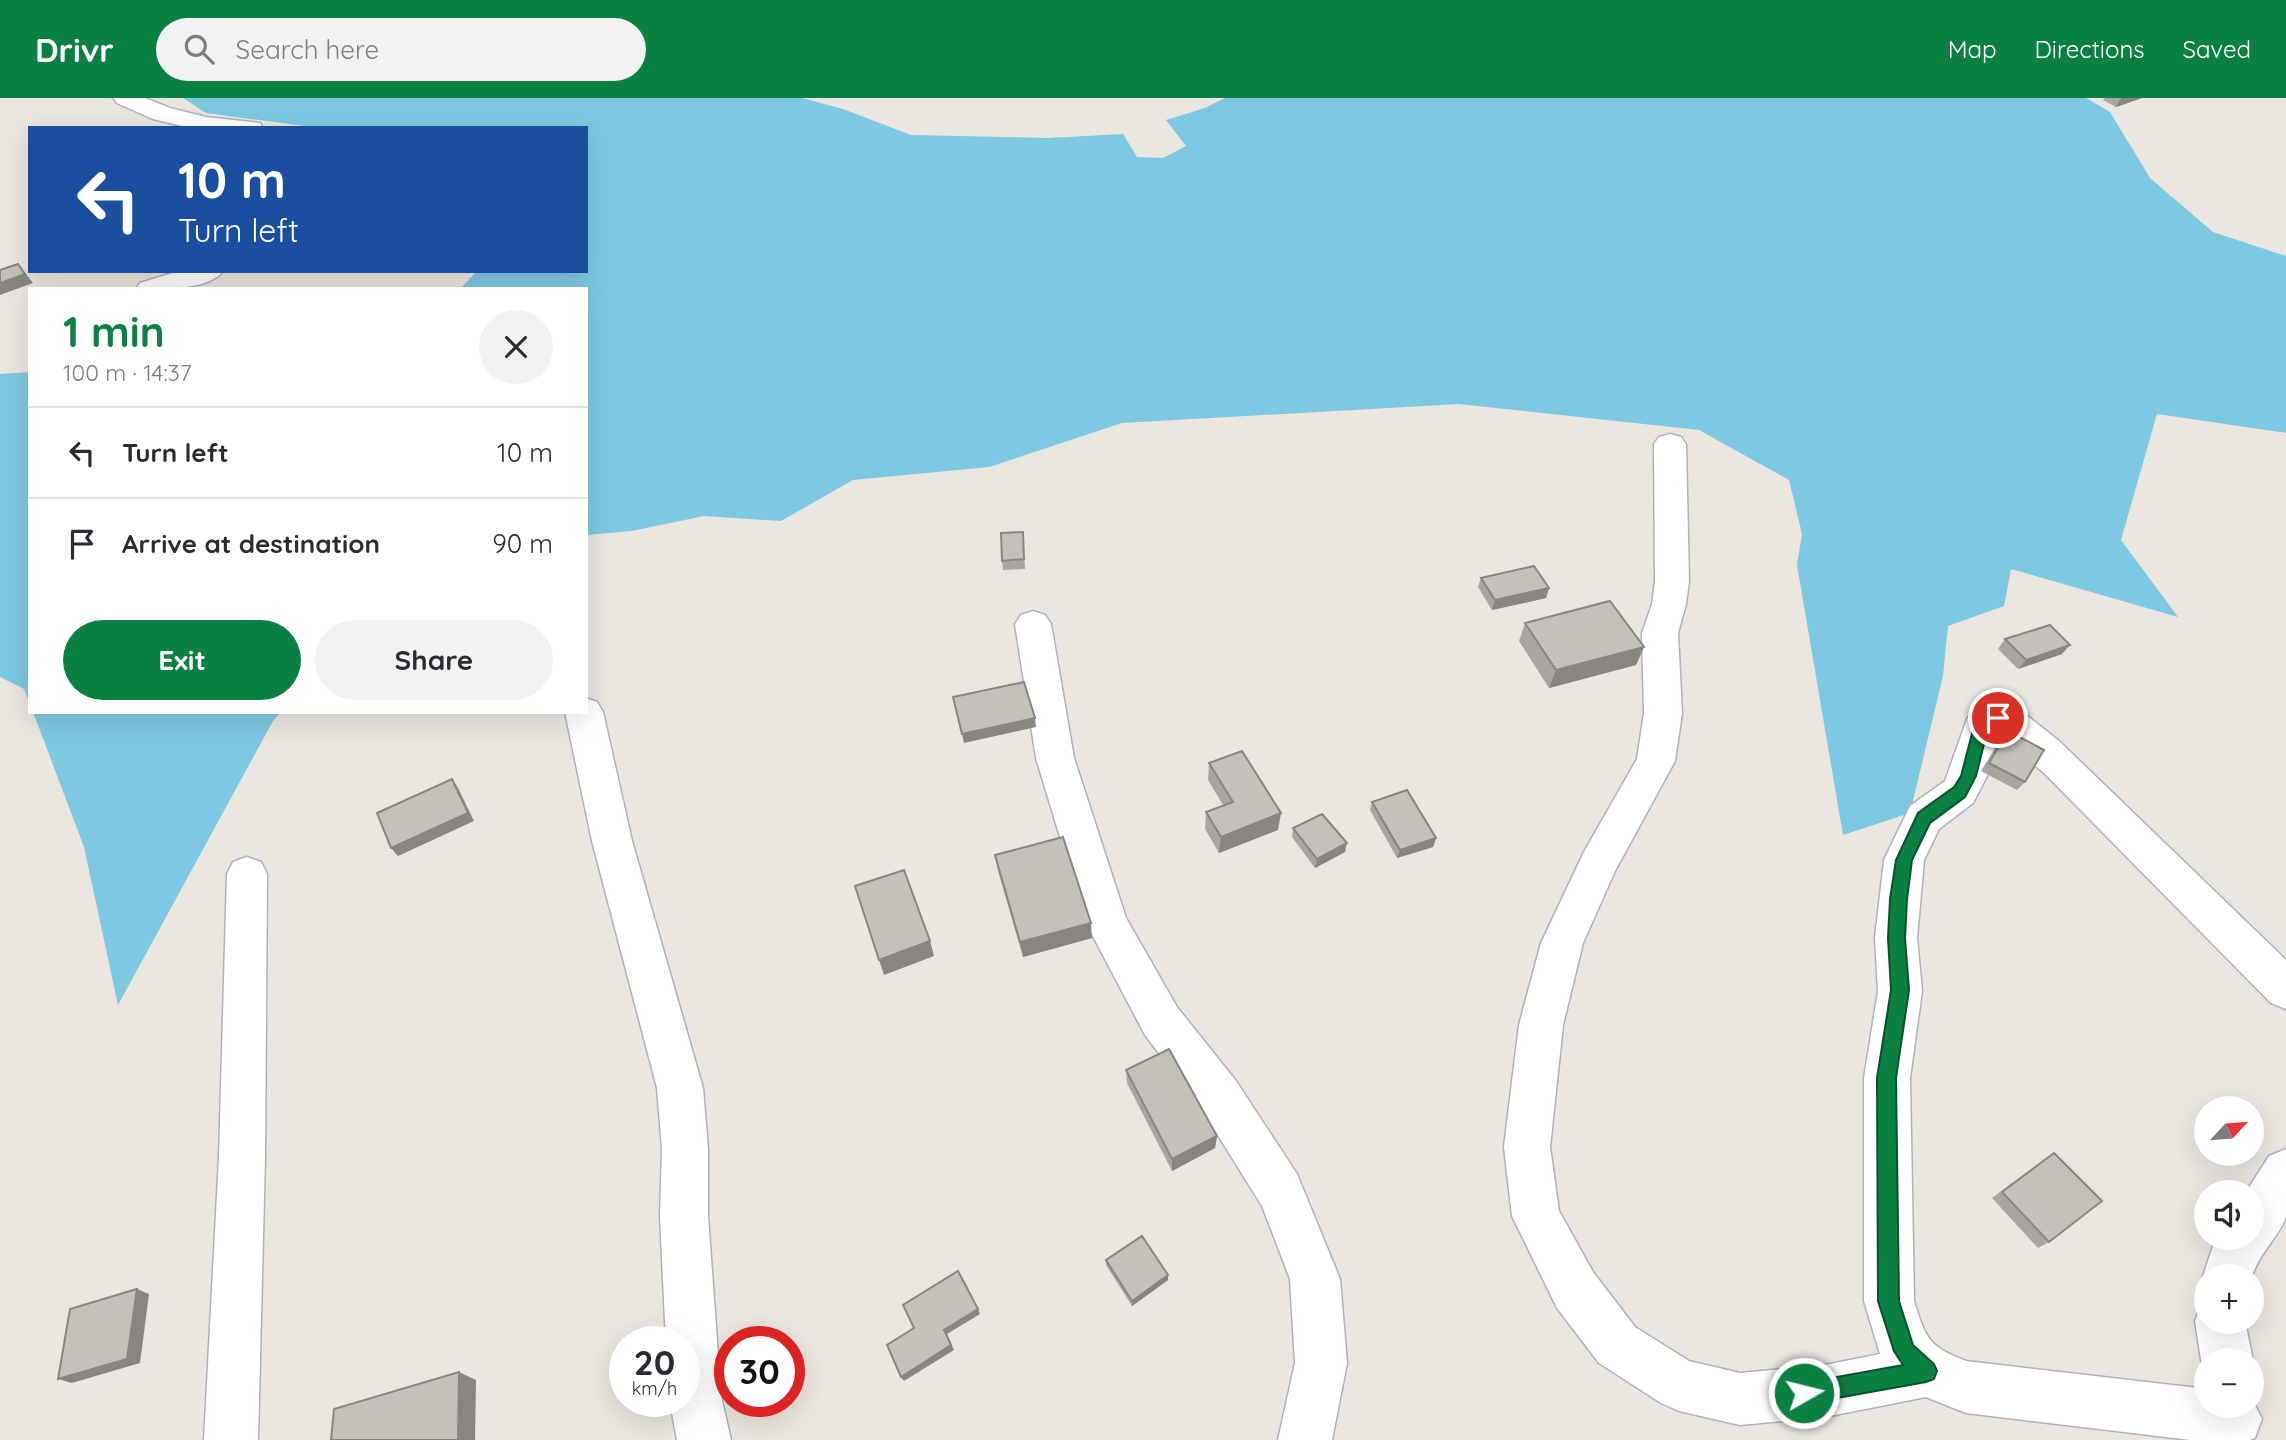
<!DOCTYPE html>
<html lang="en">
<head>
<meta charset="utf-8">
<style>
  body { margin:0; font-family:Quicksand,sans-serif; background:#f2f2f3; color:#2b2b33; height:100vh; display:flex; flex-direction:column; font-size:26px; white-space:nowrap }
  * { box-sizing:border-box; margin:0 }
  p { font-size:23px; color:#7c7c81 }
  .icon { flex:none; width:38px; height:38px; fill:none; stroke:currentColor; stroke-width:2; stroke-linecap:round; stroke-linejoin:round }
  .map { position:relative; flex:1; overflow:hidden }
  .drawer { position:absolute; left:28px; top:189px; width:560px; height:427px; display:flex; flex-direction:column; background:#fff; border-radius:0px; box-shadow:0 7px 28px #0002 }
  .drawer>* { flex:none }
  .top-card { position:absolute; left:28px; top:28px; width:560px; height:147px; border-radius:0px; box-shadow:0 7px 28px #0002; background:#1a4fa0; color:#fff; overflow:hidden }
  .needle { width:46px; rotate:64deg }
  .controls { position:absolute; left:2194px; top:998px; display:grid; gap:14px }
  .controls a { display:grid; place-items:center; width:70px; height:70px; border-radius:50%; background:#fff; box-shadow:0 7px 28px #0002; font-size:35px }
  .speed { position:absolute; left:609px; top:1228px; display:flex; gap:14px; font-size:35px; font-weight:700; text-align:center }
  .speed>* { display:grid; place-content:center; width:91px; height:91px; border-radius:50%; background:#fff; box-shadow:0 7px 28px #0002; line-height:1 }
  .speed small { font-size:18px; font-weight:400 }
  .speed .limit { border:10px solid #d22; background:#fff; color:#111 }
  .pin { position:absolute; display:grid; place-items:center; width:60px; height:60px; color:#fff; margin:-30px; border:4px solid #fff; border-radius:50%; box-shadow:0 2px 7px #0007 }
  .me { position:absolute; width:77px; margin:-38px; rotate:82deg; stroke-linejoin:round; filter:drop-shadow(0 0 5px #0008) }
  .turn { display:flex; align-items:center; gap:24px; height:147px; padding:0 35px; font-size:32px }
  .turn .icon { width:91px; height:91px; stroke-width:2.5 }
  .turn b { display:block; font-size:49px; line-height:60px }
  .round { display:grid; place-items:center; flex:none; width:74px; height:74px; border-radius:37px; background:#f2f2f3 }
  .headline { display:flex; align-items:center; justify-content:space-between; height:119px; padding:0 35px }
  h1 { font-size:42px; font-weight:800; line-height:52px; color:#0b8043 }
  .cta { display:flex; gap:14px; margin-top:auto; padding:14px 35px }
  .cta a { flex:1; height:80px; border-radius:42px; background:#0b8043; color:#fff; font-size:28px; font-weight:800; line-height:80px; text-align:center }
  .cta a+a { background:#f2f2f3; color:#2b2b33 }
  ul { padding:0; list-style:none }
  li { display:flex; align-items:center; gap:21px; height:91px; padding:0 35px; border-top:2px solid #e1e1e2 }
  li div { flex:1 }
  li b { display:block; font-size:26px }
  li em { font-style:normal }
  header { display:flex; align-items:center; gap:42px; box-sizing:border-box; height:98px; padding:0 35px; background:#0b8043; color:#fff }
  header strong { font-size:33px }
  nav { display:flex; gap:38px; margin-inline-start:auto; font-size:24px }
  .search { width:490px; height:63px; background:#f2f2f3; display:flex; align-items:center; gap:18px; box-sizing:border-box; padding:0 24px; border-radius:38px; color:#7c7c81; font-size:26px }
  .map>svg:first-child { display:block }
</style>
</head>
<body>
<header>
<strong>Drivr</strong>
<div class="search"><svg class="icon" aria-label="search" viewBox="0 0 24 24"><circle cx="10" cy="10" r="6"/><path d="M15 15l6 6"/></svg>Search here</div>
<nav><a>Map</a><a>Directions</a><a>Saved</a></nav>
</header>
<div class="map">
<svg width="2286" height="1342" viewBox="0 0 2286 1342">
  <rect width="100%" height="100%" fill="#ebe6df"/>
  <g fill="#7dc9e2">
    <polygon points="183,0 802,0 843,11 911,37 1048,40 1123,36 1137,59 1163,60 1186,48 1166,22 1205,10 1225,0 2086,0 2110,14 2150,80 2213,134 2286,158 2286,335 2157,316 2121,442 2178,519 2011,471 2004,508 1948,528 1943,578 1910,715 1843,737 1797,467 1802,436 1789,382 1699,332 1459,306 1122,325 989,369 853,382 781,423 704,418 632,433 586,437 586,191 460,191 477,173 586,173 586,30 319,30 206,15"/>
    <polygon points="30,274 30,607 24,591 0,579 0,276"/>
    <polygon points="33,614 281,614 273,623 118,907 84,749"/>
  </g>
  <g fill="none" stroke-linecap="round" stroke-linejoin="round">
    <g stroke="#afb1ba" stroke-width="3">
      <g id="minor">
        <polygon points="113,0 145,0 170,10 206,19 260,25 263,30 190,30 153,21 117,5"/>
        <path d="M179,173h44c-14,20 -65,18 -87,18l4,-6z"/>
        <path d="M1670,336l11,3 5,7 3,137 -3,23 -8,29 4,80 -7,48 -60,110 -32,72 -20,82 -13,122 9,64 34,61 42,55 54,34 51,12 85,-8 55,-11 -16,-53v-223l14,-87 -3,-53 9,-78 26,-54 35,-25 22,-62 6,-7 25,-9 27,11 34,27 227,219v49l-15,-6 -228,-231 -45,-37 -11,41 -14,27 -34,26 -15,31 -7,78 5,53 -12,87 4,223c12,38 14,45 52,60l241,28v16h45v-6l10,20 -7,19 -6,2h-58l-225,-27 -40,-16 -101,20 -85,8 -61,-14 -18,-8 -62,-40 -42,-55 -45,-92 -8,-69 15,-122 22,-82 43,-91 53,-93 7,-46 -2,-80 10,-29 3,-23 -1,-137 5,-7z"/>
        <polygon points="1033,513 1045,517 1051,526 1074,660 1126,820 1177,909 1236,983 1297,1076 1340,1181 1347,1265 1332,1342 1278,1342 1295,1265 1290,1181 1262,1108 1204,1015 1145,937 1086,825 1036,660 1015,526 1021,517"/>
        <polygon points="586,600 597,604 603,614 632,743 703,990 708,1051 708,1118 721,1298 731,1342 677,1342 670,1304 684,1304 684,1244 666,1244 660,1118 662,1051 657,990 592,743 565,614 586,614"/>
        <polygon points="247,759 261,764 267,776 265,1059 258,1342 204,1342 219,1059 227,776 233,764"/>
        <path d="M2286,1051c0,19 0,50 0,67 -5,19 -27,36 -34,61l-45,-1v9l-4,-9 13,-39h36v-45h-6l23,-36z"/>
        <polygon points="2207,1203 2207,1223 2245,1223 2253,1262 2252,1263 2207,1262 2207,1275 2201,1262 2195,1223 2202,1205"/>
      </g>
    </g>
    <use href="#minor" fill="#fff" fill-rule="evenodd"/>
  </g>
  <g fill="#a9a5a0">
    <polygon points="2105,0 2142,0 2116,9 2103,2"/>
    <polygon points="1023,434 1025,471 1003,472 1002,463"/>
    <polygon points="1481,480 1549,490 1546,500 1492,512 1478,489"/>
    <polygon points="1525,525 1644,549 1636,567 1549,590 1519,543"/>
    <polygon points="2005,541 2062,556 2018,571 1998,551"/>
    <polygon points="2008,633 2025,684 2017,692 1981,673 2000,642"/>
    <polygon points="1209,665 1278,732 1219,755 1205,731 1206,714 1223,707 1208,682"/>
    <polygon points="1372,704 1436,740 1433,749 1397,760 1370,712"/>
    <polygon points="1293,730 1345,754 1315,770 1292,739"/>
    <polygon points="995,757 1092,840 1023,859 998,773"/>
    <polygon points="1126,972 1217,1038 1215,1050 1172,1073 1127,985"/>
    <polygon points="2054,1055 2049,1144 2038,1150 1992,1100 2044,1062"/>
    <polygon points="1106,1162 1168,1182 1132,1208 1106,1167"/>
  </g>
  <g fill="#898682">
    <polygon points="2121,0 2142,0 2116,9"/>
    <polygon points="18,166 33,185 0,197 0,185"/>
    <polygon points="1549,490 1546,500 1492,512 1495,502"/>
    <polygon points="2070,547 2062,556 2018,571 2026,562"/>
    <polygon points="1644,549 1636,567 1549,590 1556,572"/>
    <polygon points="1035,620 1036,629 964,645 962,636"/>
    <polygon points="452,681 458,690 474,723 398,758 391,750"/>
    <polygon points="1281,715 1278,732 1219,755 1221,739"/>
    <polygon points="1436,740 1433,749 1397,760 1400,752"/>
    <polygon points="1347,745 1345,754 1315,770 1317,761"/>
    <polygon points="1091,825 1092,840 1023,859 1020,844"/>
    <polygon points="930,843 934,858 884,877 879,862"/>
    <polygon points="1217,1038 1215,1050 1172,1073 1172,1061"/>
    <polygon points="1168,1177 1168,1182 1132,1208 1132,1203"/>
    <polygon points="137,1191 149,1196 140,1265 72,1285 58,1281"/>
    <polygon points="978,1211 980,1216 947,1236 954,1252 904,1283 901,1279 944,1232"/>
    <polygon points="459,1274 476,1282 475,1342 458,1342"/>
  </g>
  <g fill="#c4c0ba" stroke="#898682" stroke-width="2">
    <polygon points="18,166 25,176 0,185 0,172"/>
    <polygon points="1023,434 1024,461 1002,463 1001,435"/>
    <polygon points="1534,468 1549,490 1495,502 1481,480"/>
    <polygon points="1610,503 1644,549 1556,572 1525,525"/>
    <polygon points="2050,527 2070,547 2026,562 2005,541"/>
    <polygon points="1024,584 1035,620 962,636 953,599"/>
    <polygon points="2008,633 2044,652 2025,684 1989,665"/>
    <polygon points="1242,653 1281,715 1221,739 1206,714 1233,704 1209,665"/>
    <polygon points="452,681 468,715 391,750 377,715"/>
    <polygon points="1407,692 1436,740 1400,752 1372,704"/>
    <polygon points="1322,716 1347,745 1317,761 1293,730"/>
    <polygon points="1063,739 1091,825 1020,844 995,757"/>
    <polygon points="904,772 930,843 879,862 855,788"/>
    <polygon points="1169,951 1217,1038 1172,1061 1126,972"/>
    <polygon points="2054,1055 2102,1103 2049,1144 2002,1094"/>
    <polygon points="1142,1138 1168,1177 1132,1203 1106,1162"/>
    <polygon points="958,1173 978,1211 944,1232 951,1247 901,1279 887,1247 914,1230 903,1207"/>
    <polygon points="137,1191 127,1261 58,1281 70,1211"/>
    <polygon points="459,1274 458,1342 331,1342 334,1311"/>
  </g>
  <polygon fill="#0b8043" stroke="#07532c" stroke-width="2" points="1998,614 2006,620 1987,634 1976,678 1965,699 1930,725 1912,762 1907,801 1905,840 1909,892 1896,980 1899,1203 1913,1247 1934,1266 1937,1273 1934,1281 1926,1284 1804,1306 1796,1303 1793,1295 1796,1288 1804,1285 1903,1267 1894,1253 1878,1203 1877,980 1891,892 1888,840 1890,801 1896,762 1918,715 1954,689 1961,678 1974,628 1981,620"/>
</svg>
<div class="controls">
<a><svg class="needle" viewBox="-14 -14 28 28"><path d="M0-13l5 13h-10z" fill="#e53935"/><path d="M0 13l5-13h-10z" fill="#7c7c81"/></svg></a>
<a><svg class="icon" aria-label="sound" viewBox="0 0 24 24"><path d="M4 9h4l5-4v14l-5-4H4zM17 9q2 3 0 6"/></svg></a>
<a>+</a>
<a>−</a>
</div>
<div class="speed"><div>20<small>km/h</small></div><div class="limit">30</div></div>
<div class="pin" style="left:1998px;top:620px;background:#d93025"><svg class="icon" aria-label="arrive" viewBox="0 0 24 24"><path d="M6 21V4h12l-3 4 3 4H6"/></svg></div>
<svg class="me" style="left:1804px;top:1295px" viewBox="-20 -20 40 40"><circle r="17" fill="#0b8043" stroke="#fff" stroke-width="3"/><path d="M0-11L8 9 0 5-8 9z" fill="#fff"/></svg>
<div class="top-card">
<div class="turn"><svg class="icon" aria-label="left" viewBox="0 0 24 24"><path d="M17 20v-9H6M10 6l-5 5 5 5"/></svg><div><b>10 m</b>Turn left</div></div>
</div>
<section class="drawer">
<div class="headline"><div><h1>1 min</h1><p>100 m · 14:37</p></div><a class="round"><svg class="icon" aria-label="close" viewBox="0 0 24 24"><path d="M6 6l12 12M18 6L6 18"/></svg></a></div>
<ul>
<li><svg class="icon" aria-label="left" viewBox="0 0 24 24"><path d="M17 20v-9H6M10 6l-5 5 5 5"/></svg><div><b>Turn left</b></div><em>10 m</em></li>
<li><svg class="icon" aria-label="arrive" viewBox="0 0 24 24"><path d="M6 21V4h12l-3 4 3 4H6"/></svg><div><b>Arrive at destination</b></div><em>90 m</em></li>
</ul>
<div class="cta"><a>Exit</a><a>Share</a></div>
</section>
</div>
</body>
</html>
